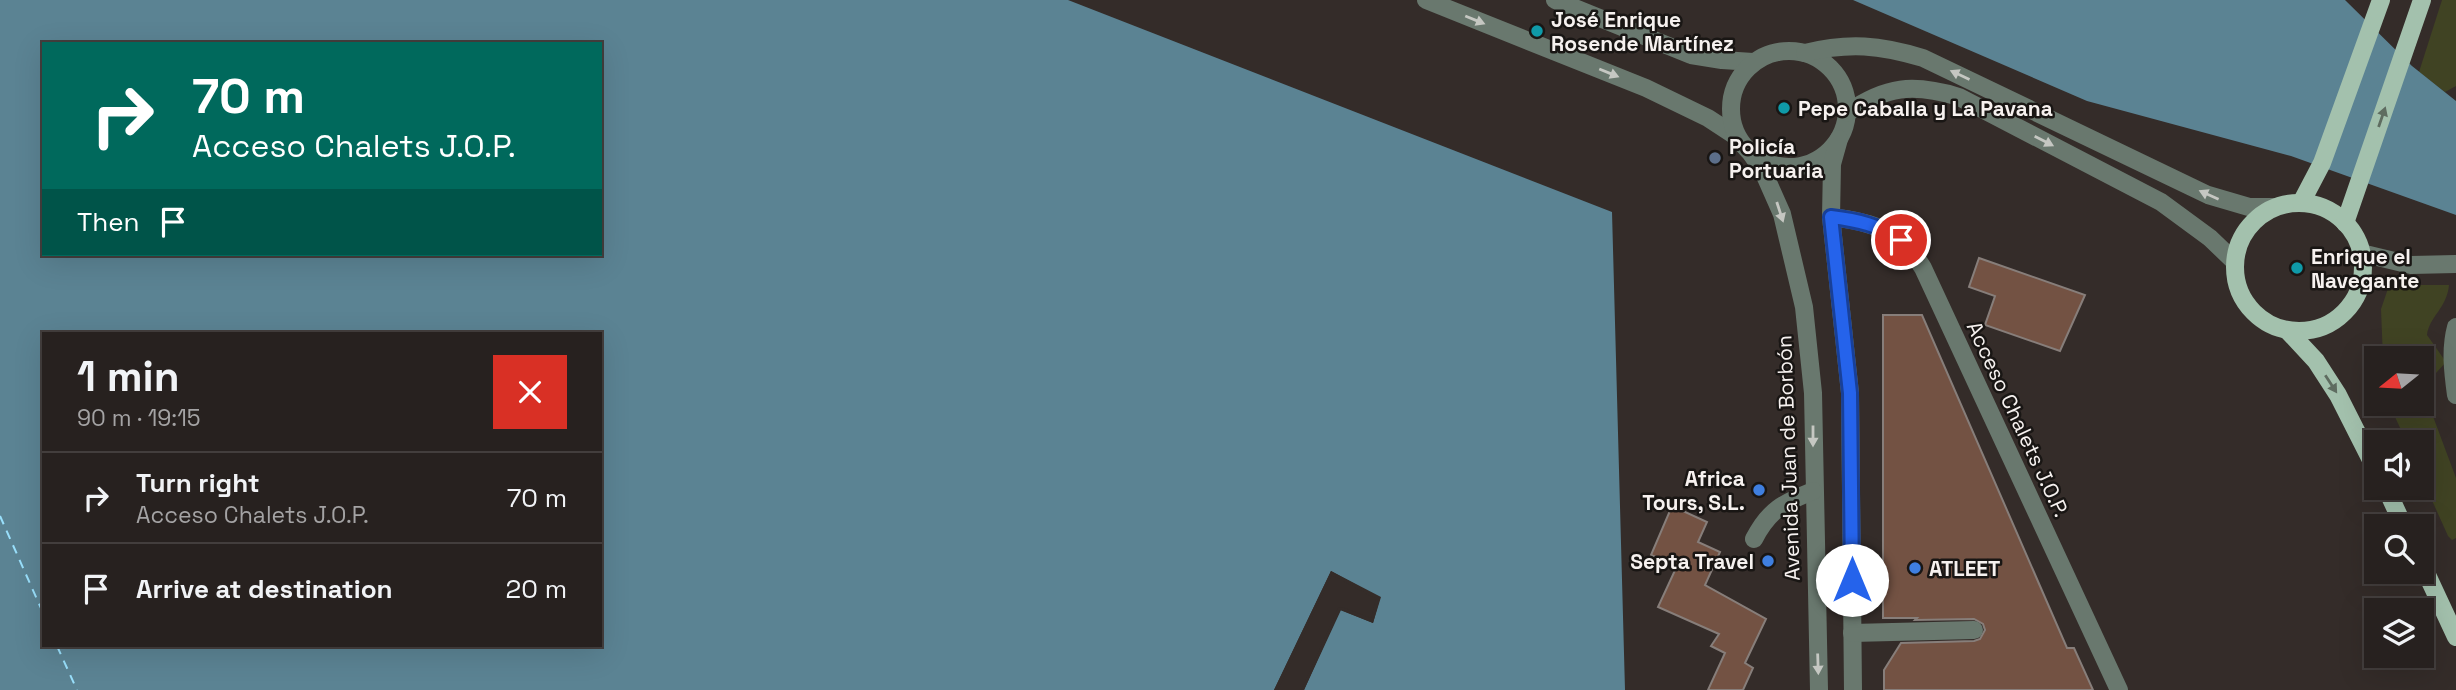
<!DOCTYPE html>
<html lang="en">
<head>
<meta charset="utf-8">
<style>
  body { margin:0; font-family:"Space Grotesk",sans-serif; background:#332e2c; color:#f1f3f6; height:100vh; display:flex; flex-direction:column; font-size:26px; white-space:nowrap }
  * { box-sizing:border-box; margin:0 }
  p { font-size:23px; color:#a4a3a4 }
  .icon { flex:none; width:38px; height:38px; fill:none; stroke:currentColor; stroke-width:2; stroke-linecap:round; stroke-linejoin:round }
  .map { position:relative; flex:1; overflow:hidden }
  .side { position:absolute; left:42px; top:332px; width:560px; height:315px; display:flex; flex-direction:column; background:#27211f; border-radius:0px; box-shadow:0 7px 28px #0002,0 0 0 2px #433e3d }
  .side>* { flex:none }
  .banner { position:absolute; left:42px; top:42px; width:560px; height:214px; border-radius:0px; box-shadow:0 7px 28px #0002,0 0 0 2px #433e3d; background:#00695c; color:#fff; overflow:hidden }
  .needle { width:46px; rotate:252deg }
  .controls { position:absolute; left:2364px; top:346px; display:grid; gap:14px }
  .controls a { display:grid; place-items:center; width:70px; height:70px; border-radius:0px; background:#27211f; box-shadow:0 7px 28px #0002,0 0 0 2px #433e3d; font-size:35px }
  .pin { position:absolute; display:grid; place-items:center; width:60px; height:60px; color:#fff; margin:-30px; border:4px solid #fff; border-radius:50%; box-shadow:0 2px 7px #0007 }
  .me { position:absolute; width:77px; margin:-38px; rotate:0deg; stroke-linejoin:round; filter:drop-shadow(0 0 5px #0008) }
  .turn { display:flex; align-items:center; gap:24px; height:147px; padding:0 35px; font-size:32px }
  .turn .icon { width:91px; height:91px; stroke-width:2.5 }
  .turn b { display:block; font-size:49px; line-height:60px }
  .then { display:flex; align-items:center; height:66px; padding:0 35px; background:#0003; gap:14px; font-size:26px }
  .round { display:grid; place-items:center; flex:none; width:74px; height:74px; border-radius:0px; background:#332e2c }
  .head { display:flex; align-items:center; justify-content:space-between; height:119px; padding:0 35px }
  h1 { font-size:42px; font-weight:600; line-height:52px }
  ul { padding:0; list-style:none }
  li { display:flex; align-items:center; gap:21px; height:91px; padding:0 35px; border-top:2px solid #433e3d }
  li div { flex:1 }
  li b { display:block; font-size:26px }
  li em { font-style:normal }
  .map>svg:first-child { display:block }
</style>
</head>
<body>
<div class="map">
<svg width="2456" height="690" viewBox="0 0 2456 690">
  <rect width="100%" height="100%" fill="#342c29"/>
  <g fill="#404323">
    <polygon points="2442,0 2456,0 2456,86 2445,92 2419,72"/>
    <path d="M2393,274l20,11h36c-2,23 -20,32 -22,50l19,27 -20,22 5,27 25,67v60l-4,2 -4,-4 -26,-58v-35h-15l-17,-37 32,-2v-45h-39l-2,-50z"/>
  </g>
  <g fill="#5b8393" fill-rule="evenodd">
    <path d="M0,0h1068l544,212 13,478h-321l37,-80 32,13 7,-25 -49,-27 -57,119h-1274zM44,44h556v210h-556zM44,334h556v312h-556z"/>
    <polygon points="1853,0 2345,0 2412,66 2456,101 2456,215 2291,156 2087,101"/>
  </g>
  <polygon fill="#342c29" points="1331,571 1381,597 1373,623 1340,610 1304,690 1301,690 1338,608 1342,607 1371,618 1376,599 1332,575 1278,690 1274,690"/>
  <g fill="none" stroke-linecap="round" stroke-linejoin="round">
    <g stroke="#99dffb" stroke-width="2" stroke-dasharray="9 7" stroke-linecap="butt">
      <polyline points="0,516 44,615"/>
      <polyline points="57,646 77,690"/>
    </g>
  </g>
  <g fill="#735243" stroke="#877e7a" stroke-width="2">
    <polygon points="1979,258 2085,295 2060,351 1985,325 1995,296 1969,287"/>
    <polygon points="1883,315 1922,315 2067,648 2074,648 2093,690 1884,690 1884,670 1901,643 1974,641 1980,639 1985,630 1983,624 1974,619 1915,620 1917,618 1883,618"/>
    <polygon points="1672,506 1707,522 1698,542 1720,552 1705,585 1766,619 1745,663 1753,668 1743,690 1708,690 1725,653 1711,646 1719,634 1658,607 1677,566 1651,555"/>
  </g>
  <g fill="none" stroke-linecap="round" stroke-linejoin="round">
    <g stroke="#69786e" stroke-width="18">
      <polyline points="1426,0 1646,88 1708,118 1737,137"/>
      <polyline points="1555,0 1691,55 1722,60 1753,62"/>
      <circle cx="1789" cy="109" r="58"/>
      <path d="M1805,53c44,-11 75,-8 118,5l285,137 41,12h26"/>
      <path d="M1847,113c39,-27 66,-30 112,-16l202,105 49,36 25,24"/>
      <polyline points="1839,139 1832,164 1831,217 1850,393 1853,690"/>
      <polyline points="1750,152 1763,171 1782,214 1804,307 1813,393 1819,690"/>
      <path d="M1831,217c42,5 69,13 92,51l196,422"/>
      <polyline points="2361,253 2411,265 2456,264"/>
      <path d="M2456,327c-6,22 -3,46 0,68"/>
      <path d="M1754,539c15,-29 29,-36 59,-48"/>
      <polyline points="1852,633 1974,630"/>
    </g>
    <g stroke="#a3c1ad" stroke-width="18">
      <circle cx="2299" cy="267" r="64"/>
      <polyline points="2301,203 2322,163 2381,0"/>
      <polyline points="2345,223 2422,0"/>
      <polyline points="2288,331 2316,361 2338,395 2376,470"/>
      <polyline points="2386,488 2404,527"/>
      <polyline points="2422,564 2456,637"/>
    </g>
  </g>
  <defs><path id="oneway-solid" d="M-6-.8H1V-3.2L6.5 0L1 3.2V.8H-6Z" transform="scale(1.75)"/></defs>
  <g fill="#c5c7c2">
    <use href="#oneway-solid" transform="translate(1475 20) rotate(22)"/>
    <use href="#oneway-solid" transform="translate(1609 73) rotate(22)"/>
    <use href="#oneway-solid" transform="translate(1960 75) rotate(-155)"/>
    <use href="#oneway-solid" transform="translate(2044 141) rotate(27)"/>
    <use href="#oneway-solid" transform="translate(2209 195) rotate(-156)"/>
    <use href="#oneway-solid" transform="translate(1780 212) rotate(72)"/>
    <use href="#oneway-solid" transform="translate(1813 436) rotate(90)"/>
    <use href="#oneway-solid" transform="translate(1818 664) rotate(88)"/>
  </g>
  <g fill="#5e6c60">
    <use href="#oneway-solid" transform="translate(2382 117) rotate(-71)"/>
    <use href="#oneway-solid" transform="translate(2331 384) rotate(57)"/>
  </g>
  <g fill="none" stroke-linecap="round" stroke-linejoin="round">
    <g stroke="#184099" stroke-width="18">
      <path id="route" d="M1852,580l-2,-187 -19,-176c26,3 48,8 70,23"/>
    </g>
    <use href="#route" stroke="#2563eb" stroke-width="12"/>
  </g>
  <g fill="#0f9aa8" stroke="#191614" stroke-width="2.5">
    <circle cx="1537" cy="31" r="7"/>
    <circle cx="1784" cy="108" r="7"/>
    <circle cx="2297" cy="268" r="7"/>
  </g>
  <circle fill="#5c6f8a" stroke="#191614" stroke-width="2.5" cx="1715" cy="158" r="7"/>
  <g fill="#3f7fe0" stroke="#191614" stroke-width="2.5">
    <circle cx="1759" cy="490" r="7"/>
    <circle cx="1768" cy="561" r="7"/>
    <circle cx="1915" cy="568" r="7"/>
  </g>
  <g text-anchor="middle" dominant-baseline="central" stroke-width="5" stroke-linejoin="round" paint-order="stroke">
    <g font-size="21" font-weight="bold" fill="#f6f1ef" stroke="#191614" text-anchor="start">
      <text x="1551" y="19">José Enrique<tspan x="1551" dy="24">Rosende Martínez</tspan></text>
      <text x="1798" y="108">Pepe Caballa y La Pavana</text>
      <text x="1729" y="146">Policía<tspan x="1729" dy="24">Portuaria</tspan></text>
      <text x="2311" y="256">Enrique el<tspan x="2311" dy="24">Navegante</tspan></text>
      <text x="1745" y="478" text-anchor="end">Africa<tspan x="1745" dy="24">Tours, S.L.</tspan></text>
      <text x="1754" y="561" text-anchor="end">Septa Travel</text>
      <text x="1929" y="568">ATLEET</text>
    </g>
    <g font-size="21" fill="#f6f1ef" stroke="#191614">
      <text transform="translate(2018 419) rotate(65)">Acceso Chalets J.O.P.</text>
      <text transform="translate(1788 458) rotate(-92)">Avenida Juan de Borbón</text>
    </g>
  </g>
</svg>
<div class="controls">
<a><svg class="needle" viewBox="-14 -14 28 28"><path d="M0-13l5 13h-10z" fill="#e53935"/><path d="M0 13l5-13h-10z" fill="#a4a3a4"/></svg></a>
<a><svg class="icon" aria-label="sound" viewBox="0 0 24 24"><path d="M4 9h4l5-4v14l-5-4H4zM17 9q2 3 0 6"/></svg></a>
<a><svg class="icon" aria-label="search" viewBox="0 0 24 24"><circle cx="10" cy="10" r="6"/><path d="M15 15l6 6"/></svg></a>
<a><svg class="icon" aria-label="layers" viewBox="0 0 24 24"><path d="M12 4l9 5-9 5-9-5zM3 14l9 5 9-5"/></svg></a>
</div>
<div class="pin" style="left:1901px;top:240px;background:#d93025"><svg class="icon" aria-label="arrive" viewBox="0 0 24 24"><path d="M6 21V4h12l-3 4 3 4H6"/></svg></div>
<svg class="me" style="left:1852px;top:580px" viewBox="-20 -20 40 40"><circle r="19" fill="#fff"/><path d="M0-13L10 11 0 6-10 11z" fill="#2563eb"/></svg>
<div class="banner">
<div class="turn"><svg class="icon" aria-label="right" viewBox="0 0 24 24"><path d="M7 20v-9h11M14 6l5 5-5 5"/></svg><div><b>70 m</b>Acceso Chalets J.O.P.</div></div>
<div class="then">Then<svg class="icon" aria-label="arrive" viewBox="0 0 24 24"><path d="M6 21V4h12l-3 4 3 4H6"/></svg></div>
</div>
<section class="side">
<div class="head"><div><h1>1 min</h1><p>90 m · 19:15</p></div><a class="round" style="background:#d93025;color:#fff"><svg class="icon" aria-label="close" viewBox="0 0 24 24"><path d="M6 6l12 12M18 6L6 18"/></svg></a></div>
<ul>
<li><svg class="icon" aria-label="right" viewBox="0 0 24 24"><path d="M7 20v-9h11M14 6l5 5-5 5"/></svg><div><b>Turn right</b><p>Acceso Chalets J.O.P.</p></div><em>70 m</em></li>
<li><svg class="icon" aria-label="arrive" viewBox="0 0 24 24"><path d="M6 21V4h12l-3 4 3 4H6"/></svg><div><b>Arrive at destination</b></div><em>20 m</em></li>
</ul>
</section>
</div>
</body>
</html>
